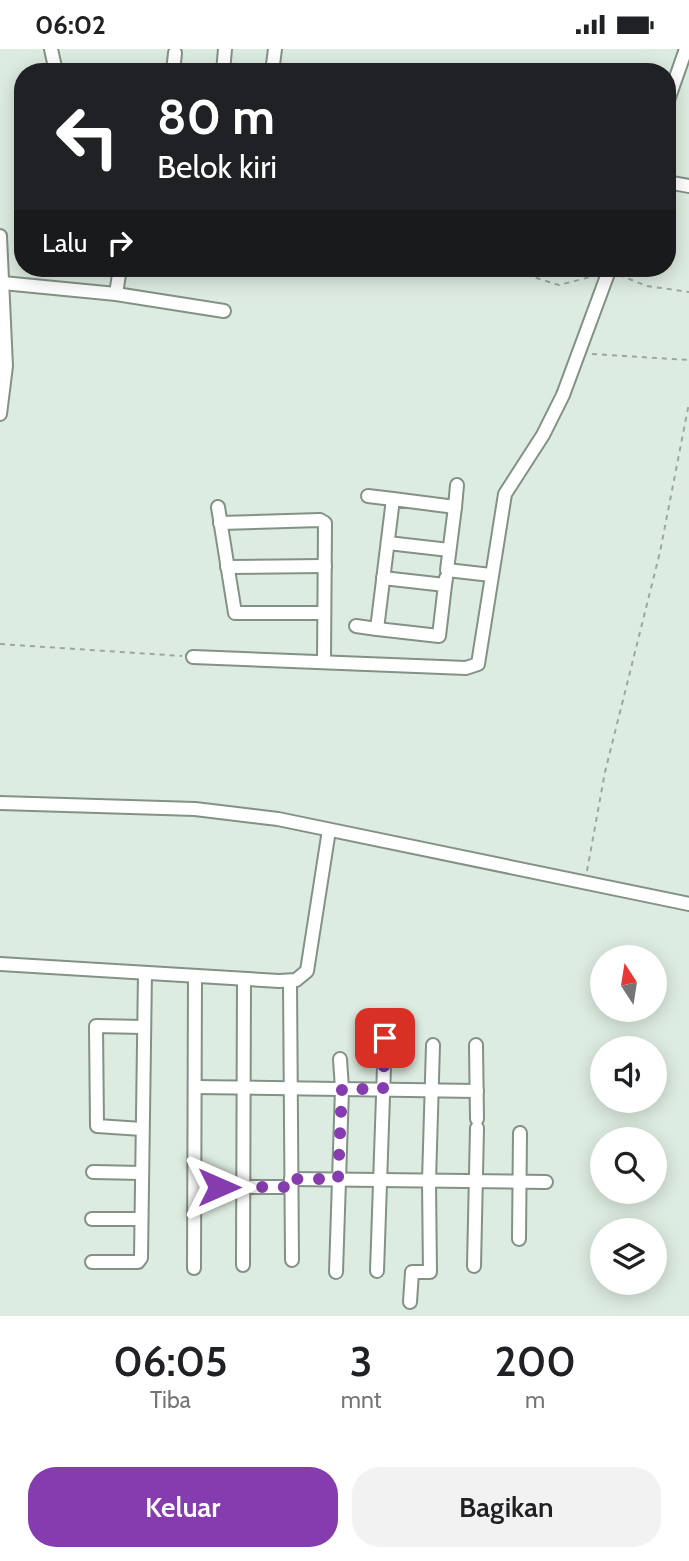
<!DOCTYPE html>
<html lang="id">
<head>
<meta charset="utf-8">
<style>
  body { margin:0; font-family:Cabin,sans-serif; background:#f2f2f2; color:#202124; height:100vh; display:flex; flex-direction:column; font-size:26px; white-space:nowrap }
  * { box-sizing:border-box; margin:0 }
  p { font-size:23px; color:#757577 }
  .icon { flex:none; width:38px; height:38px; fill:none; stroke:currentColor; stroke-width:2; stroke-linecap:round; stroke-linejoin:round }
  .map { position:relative; height:1267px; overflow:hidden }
  .sheet { display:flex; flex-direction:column; background:#fff; flex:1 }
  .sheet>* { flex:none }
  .hud { position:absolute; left:14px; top:14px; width:662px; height:214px; border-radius:28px; box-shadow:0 4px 18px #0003; background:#202124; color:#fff; overflow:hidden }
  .needle { width:46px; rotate:348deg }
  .controls { position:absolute; left:590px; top:896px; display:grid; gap:14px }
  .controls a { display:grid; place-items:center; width:77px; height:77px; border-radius:50%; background:#fff; box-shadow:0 4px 18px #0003; font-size:35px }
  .pin { position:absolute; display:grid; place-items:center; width:60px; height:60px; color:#fff; margin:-30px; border-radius:14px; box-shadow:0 4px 10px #0006 }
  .me { position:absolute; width:77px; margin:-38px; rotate:90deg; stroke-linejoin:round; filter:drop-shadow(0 0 5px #0008) }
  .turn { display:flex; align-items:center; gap:24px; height:147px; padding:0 28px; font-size:32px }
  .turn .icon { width:91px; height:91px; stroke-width:2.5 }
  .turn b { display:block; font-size:49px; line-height:60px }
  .then { display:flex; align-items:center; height:66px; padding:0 28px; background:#0003; gap:14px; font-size:26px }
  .eta { display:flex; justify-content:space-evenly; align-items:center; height:119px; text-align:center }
  .eta b { font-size:42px; font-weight:600; line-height:49px }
  .cta { display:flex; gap:14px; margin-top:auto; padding:14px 28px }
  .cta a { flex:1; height:80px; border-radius:28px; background:#853cae; color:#fff; font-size:28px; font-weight:600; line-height:80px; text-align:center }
  .cta a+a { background:#f2f2f2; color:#202124 }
  .status { display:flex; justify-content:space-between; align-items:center; height:49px; padding:0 35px; background:#fff; direction:ltr }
  .status svg { height:19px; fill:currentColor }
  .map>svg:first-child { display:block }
</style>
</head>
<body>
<div class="status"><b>06:02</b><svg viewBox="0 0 49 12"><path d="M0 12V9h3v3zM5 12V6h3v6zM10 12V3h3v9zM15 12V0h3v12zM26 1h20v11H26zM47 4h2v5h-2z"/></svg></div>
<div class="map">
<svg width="689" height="1267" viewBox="0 0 689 1267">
  <rect width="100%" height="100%" fill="#ddece0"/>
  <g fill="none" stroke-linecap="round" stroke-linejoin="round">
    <g stroke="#839186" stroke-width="16">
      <g id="minor">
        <polyline points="51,0 56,23"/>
        <polyline points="173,23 175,4"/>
        <polyline points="223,23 225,0"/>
        <polyline points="272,23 275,0"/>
        <polyline points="667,54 686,0"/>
        <polyline points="667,133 689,137"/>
        <polyline points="0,187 6,317 0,365"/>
        <polyline points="3,234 116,245 224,262"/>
        <polyline points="116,245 120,219"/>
        <polyline points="368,447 393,450"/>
        <polyline points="218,458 235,564 324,564"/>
        <polyline points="455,458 457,436"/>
        <polyline points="220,474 320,471 325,474 324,611"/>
        <polyline points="388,494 449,501"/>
        <polyline points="227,518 325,517"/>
        <polyline points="383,529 445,536 446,529"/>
        <polyline points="445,536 439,587 377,580 393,450 455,458 447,521 491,526"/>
        <polyline points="356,577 377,580"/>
        <polyline points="193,608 466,619 478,615 505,445 543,386 563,346 610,219"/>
        <polyline points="0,754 195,760 278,770 689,855"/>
        <polyline points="0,915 279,932 296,931 307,922 329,781"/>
        <polyline points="290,932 292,1211"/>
        <polyline points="476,996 477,1070"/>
        <polyline points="195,1038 477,1042"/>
        <polyline points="142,1080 97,1077 96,977 144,978"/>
        <polyline points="93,1123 142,1124"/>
        <polyline points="291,1130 546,1133"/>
        <polyline points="195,1138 291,1138"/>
        <polyline points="92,1170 141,1170"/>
        <polyline points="519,1190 520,1084"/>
        <polyline points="92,1213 138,1213 141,1209 145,924"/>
        <polyline points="243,1216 244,930"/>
        <polyline points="474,1217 477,1079"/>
        <polyline points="194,1219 195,927"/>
        <polyline points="377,1222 385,989"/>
        <polyline points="336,1223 342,1040 340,1010"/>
        <polyline points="410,1253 412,1223 430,1223 429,1132 433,996"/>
      </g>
    </g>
    <g stroke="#9ca89f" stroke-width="2" stroke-dasharray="5 5" stroke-linecap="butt">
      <polyline points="507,220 559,236 594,227"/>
      <polyline points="619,226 647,237 689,243"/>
      <polyline points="592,305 689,311"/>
      <polyline points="0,595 182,607"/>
      <polyline points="587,822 605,723 660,503 689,354"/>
    </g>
    <use href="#minor" stroke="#fff" stroke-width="12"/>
  </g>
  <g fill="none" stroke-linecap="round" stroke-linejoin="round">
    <polyline stroke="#853cae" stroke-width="12" stroke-dasharray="0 21.6" points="219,1138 291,1138 291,1130 338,1130 342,1040 383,1040 385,989"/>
  </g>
</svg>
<div class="controls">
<a><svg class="needle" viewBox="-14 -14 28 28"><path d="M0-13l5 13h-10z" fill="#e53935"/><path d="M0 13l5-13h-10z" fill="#757577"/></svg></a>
<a><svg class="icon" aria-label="sound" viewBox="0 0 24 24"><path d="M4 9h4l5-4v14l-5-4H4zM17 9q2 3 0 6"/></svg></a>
<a><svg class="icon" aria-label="search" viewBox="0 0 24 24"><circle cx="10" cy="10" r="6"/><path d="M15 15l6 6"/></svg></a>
<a><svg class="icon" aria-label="layers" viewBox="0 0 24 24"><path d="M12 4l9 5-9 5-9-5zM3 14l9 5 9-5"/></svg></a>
</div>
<div class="pin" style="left:385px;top:989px;background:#d93025"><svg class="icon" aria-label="arrive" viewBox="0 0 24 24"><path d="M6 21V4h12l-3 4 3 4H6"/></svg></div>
<svg class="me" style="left:219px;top:1138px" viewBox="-20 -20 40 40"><path d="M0-17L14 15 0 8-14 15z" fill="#853cae" stroke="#fff" stroke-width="4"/></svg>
<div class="hud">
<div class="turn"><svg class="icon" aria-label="left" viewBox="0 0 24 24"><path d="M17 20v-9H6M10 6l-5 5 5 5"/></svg><div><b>80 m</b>Belok kiri</div></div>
<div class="then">Lalu<svg class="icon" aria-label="right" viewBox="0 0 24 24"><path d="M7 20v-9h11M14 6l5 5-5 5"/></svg></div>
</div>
</div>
<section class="sheet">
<div class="eta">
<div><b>06:05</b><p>Tiba</p></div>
<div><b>3</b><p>mnt</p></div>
<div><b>200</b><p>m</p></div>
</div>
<div class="cta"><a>Keluar</a><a>Bagikan</a></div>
</section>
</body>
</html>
